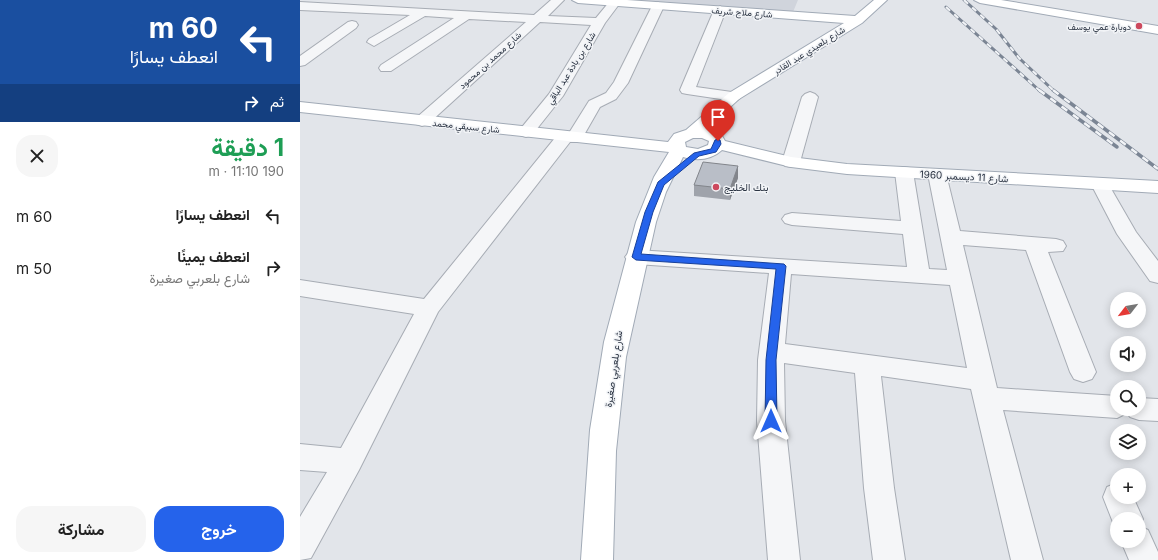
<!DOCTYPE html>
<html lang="ar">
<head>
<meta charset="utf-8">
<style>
  body { margin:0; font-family:Inter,Vazirmatn,sans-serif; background:#f6f6f6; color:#222; direction:rtl; height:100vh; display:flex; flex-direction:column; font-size:15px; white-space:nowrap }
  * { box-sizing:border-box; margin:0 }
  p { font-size:13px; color:#767676 }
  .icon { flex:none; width:22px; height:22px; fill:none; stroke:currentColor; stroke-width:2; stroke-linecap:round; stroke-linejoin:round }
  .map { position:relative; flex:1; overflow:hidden; direction:ltr }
  .details { display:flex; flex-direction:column; background:#fff; width:300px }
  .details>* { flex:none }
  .top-card { background:#1a4fa0; color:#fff; overflow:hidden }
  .needle { width:26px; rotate:239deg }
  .fabs { position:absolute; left:810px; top:292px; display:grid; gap:8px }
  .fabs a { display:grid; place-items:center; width:36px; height:36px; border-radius:50%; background:#fff; box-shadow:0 2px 10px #0003; font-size:20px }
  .pin { position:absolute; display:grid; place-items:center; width:34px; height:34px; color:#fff; margin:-41px -17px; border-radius:50% 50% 50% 0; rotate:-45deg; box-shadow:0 0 4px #0007 }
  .pin .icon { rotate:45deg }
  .me { position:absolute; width:44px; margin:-22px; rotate:0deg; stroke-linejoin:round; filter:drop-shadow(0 0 3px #0008) }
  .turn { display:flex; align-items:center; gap:14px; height:84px; padding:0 16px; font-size:18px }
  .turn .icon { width:52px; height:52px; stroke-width:2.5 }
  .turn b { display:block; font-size:28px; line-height:34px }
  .then { display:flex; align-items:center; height:38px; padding:0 16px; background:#0003; gap:8px; font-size:15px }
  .round { display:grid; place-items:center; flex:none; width:42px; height:42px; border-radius:16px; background:#f6f6f6 }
  .head { display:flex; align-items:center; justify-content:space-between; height:68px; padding:0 16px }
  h1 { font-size:24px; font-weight:700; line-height:30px; color:#1e9e55 }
  .action { display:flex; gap:8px; margin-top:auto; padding:8px 16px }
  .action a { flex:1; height:46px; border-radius:16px; background:#2563eb; color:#fff; font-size:16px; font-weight:700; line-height:46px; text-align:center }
  .action a+a { background:#f6f6f6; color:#222 }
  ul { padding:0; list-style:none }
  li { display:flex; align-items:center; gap:12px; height:52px; padding:0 16px }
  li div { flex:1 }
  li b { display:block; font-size:15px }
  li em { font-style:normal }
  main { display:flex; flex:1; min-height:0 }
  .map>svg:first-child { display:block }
</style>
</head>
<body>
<main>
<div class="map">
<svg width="858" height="560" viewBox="0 0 858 560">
  <rect width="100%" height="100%" fill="#e2e5ea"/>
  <polygon fill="#d0d4dc" points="318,0 498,0 493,12"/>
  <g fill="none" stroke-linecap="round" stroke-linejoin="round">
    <g stroke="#a7acb4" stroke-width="2">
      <g id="minor">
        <polygon points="251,0 264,0 248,16 296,18 310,1 316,0 320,3 305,23 263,96 232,135 226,137 220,135 218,132 249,94 291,25 240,22 128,124 122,126 116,124 114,121 116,118 226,22 169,19 91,71 81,71 79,68 81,65 154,18 125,16 74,46 67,42 69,39 110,15 0,10 0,2 234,15"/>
        <polygon points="358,2 364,6 328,83 316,99 300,107 280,142 270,142 138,312 59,470 11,558 0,560 0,517 27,472 0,470 0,444 41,448 114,314 0,296 0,280 124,299 259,133 269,133 289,101 306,93 314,82 352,6"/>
        <polygon points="420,6 426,10 396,87 439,93 442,96 439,99 434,101 387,94 382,93 380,90 414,10"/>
        <polygon points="52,21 56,22 58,25 56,28 5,65 0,66 0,56 48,22"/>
        <polygon points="510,92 515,94 518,97 500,162 497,166 491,167 485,166 482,162 502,97 505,94"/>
        <path d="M604,167l6,1 3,4 16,97 18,1 -19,-96 3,-4 6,-1 6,1 3,4 14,57 96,8 7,2 3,5 -3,5 -15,1 48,120 -4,7 -9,3 -9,-3 -4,-7 -44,-122 -63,-5 34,143 120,8v13h22v-11l19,1v22l-19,-1 -9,-3 -3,-4 -10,5 -114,-8 40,150h-32l-40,-171 -90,-13 13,112 11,72h-32l-9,-72 -9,-115 -71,-10 1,58 15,139h-32l-11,-139 1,-61 11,-87 -133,-9 -7,-2 -4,-5 4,-5 7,-2 271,17 -4,-33 -111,-9 -7,-2 -3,-4 3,-4 7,-2 109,8 -6,-49 3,-4zM491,274l159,11 17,83 -182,-24z"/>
        <polygon points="800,178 806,180 836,232 858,261 858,283 850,281 817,234 791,184 794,180"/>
        <polygon points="817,483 817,497 833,497 843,519 839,526 848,530 858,552 858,560 829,560 821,541 839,541 839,519 817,519 816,530 803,497 807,487"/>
      </g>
    </g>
    <g stroke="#a1aab6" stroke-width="2">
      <g id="major">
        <path d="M272,0h55l228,16 19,-16h13l-25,23 -123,76 -32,29 14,6 4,7 66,16 56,7 311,17v12l-311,-19 -56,-7 -69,-17c-11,10 -25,11 -39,7l-17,35 -10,30 -30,135 -10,94 -3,109h-32l9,-130 14,-88 32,-120 18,-45 15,-25 -369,-40v-10l368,40 6,-8 12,-4 43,-37 115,-70 -266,-20zM393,138h9l7,3 -1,4 -10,4 -12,-2 -1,-5z"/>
        <polygon points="674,0 701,0 858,26 858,34 680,3"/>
      </g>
    </g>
    <use href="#minor" fill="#f5f6f8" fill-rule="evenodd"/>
    <use href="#major" fill="#fff" fill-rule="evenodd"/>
    <g stroke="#7b8594" stroke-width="3">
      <g id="rail-far1">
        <polyline points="664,0 696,29 719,58 754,91"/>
        <polyline points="646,7 740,91"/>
      </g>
    </g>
    <g stroke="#7b8594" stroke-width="3.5">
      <g id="rail">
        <polyline points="739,90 817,147"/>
        <polyline points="753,90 858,169"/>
      </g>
    </g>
    <use href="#rail-far1" stroke="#f2f4f7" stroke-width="2" stroke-dasharray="5.5" stroke-linecap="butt"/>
    <use href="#rail" stroke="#f2f4f7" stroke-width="2.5" stroke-dasharray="7" stroke-linecap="butt"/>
  </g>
  <polygon fill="#9fa3ab" points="438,166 438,178 430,200 394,196 394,185"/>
  <polygon fill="#82858b" points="438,166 438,178 430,200 430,189"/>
  <polygon fill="#b9bec7" stroke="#82858b" points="403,162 438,166 430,189 394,185"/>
  <polygon fill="#2563eb" stroke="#184099" points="418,139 420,140 421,144 416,152 399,156 364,185 353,212 341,254 484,264 486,266 476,360 477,421 475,425 471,426 467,425 465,421 466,360 476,269 336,260 332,257 345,212 358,182 394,153 411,149 415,140"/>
  <g fill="#cd495e" stroke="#f2f4f7" stroke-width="1.5">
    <circle cx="839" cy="26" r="4"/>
    <circle cx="416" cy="187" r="4"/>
  </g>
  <g text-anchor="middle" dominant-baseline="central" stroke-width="3" stroke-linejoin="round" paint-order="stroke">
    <g font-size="9" fill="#2a3342" stroke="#f2f4f7">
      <text transform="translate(442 12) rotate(4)">شارع ملاح شريف</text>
      <text transform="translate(509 50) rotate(-32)">شارع بلعيدي عبد القادر</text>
      <text transform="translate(190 60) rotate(-42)">شارع محمد بن محمود</text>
      <text transform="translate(271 68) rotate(-58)">شارع بن بادة عبد الباقي</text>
      <text transform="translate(166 126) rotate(6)">شارع سبيقي محمد</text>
    </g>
    <g font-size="9" fill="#2a3342" stroke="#f2f4f7" text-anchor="end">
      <text x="831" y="26">دوبارة عمي يوسف</text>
    </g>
    <g font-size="10" fill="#2a3342" stroke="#f2f4f7">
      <text transform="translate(664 176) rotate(3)">شارع 11 ديسمبر 1960</text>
      <text transform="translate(313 369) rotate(-82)">شارع بلعربي صغيرة</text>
    </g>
    <g font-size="10" fill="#2a3342" stroke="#f2f4f7" text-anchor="start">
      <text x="424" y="187">بنك الخليج</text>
    </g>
  </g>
</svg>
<div class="fabs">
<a><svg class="needle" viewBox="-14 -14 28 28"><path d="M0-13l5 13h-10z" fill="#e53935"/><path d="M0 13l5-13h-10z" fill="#767676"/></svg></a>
<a><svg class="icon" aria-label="sound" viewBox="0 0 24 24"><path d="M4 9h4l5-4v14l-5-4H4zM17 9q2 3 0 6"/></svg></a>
<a><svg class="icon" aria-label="search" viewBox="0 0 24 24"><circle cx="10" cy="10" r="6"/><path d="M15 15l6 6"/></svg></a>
<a><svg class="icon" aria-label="layers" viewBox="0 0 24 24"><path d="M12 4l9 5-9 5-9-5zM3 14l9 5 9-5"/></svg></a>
<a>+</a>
<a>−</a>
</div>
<div class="pin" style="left:418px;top:141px;background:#d93025"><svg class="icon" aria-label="arrive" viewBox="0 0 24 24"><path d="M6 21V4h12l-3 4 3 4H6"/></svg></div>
<svg class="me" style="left:471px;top:421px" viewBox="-20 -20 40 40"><path d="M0-17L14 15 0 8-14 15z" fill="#2563eb" stroke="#fff" stroke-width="4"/></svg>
</div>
<section class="details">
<div class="top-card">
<div class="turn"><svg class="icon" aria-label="left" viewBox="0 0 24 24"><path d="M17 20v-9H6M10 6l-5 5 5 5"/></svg><div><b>60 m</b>انعطف يسارًا</div></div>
<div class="then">ثم<svg class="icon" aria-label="right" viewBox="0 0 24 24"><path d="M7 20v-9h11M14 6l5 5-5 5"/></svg></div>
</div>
<div class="head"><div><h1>1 دقيقة</h1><p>190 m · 11:10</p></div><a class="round"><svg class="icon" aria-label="close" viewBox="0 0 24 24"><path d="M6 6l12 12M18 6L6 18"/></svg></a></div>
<ul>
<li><svg class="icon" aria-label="left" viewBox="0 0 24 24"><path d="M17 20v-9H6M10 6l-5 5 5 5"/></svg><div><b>انعطف يسارًا</b></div><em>60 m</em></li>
<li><svg class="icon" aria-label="right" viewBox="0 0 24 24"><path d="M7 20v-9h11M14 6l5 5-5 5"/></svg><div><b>انعطف يمينًا</b><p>شارع بلعربي صغيرة</p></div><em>50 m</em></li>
</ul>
<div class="action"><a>خروج</a><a>مشاركة</a></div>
</section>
</main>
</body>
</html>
